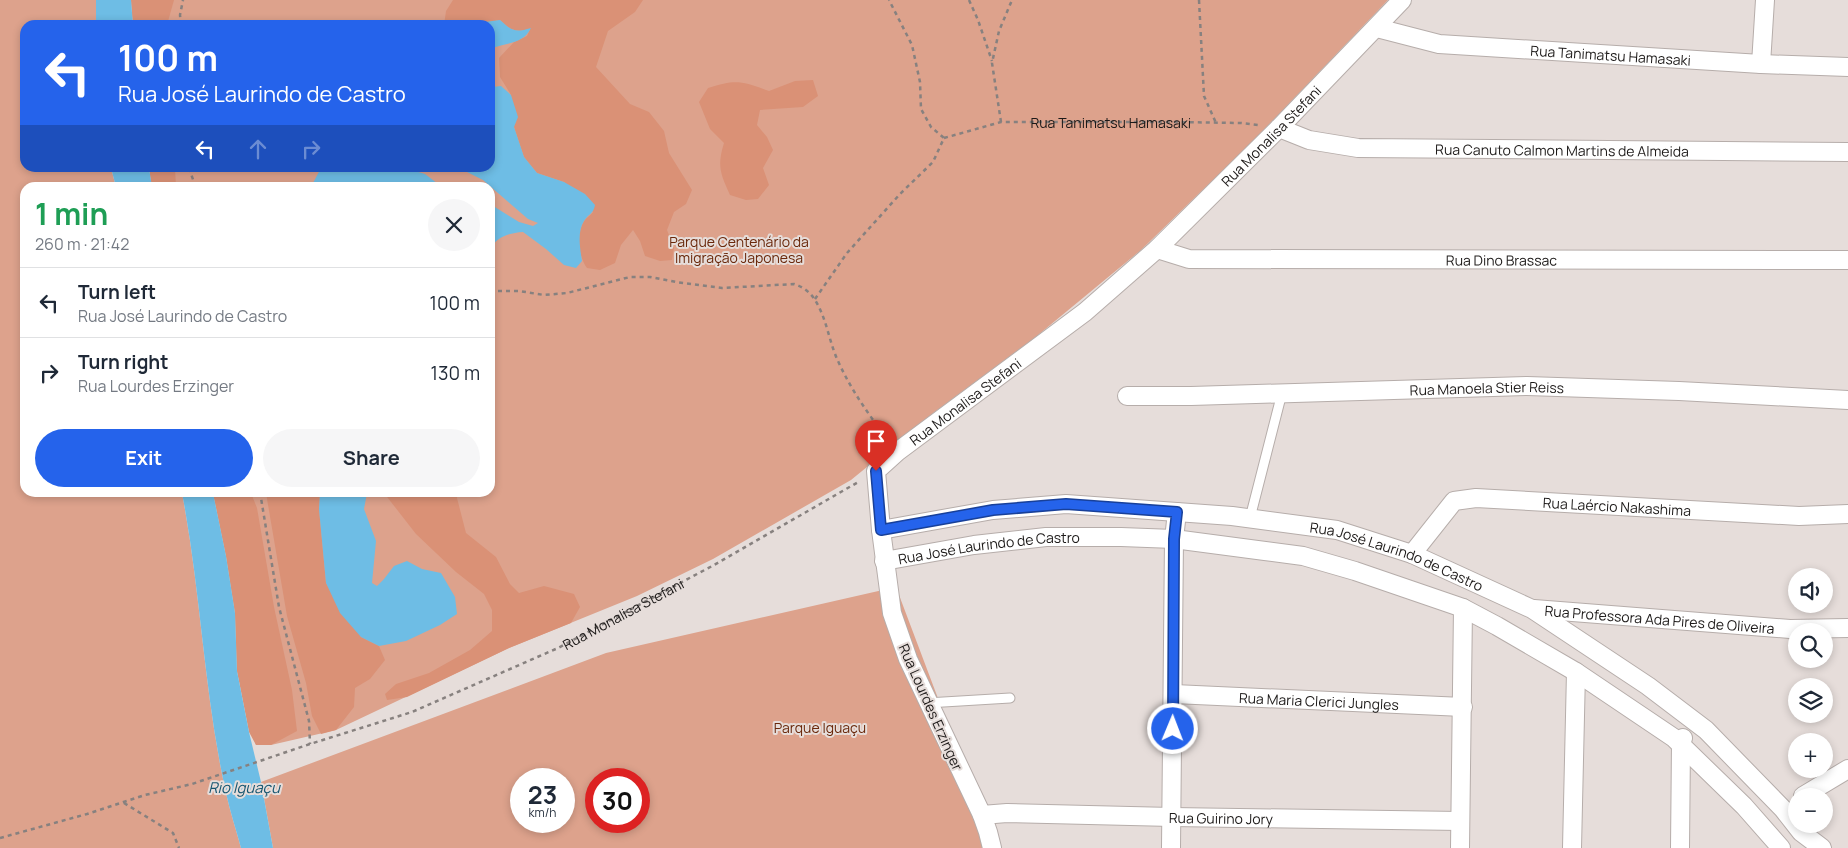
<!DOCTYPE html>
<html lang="en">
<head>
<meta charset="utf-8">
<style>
  body { margin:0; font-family:Manrope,sans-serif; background:#f6f6f7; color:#1f2937; height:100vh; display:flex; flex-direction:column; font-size:19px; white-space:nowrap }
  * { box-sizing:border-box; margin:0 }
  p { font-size:16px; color:#747a83 }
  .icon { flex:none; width:28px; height:28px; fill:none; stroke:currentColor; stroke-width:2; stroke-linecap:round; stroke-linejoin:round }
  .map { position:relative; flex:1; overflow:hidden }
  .details { position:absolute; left:20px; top:182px; width:475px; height:315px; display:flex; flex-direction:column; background:#fff; border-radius:15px; box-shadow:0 2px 8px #0003 }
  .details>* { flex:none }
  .hud { position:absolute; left:20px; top:20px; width:475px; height:152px; border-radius:15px; box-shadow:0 2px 8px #0003; background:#2563eb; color:#fff; overflow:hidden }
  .fabs { position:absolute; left:1788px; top:568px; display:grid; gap:10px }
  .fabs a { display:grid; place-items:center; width:45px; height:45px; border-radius:50%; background:#fff; box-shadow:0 2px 8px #0003; font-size:25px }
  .speed { position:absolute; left:510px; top:768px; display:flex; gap:10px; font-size:25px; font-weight:700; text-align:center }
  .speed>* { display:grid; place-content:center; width:65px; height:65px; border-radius:50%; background:#fff; box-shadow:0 2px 8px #0003; line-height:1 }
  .speed small { font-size:12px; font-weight:400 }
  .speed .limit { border:8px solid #d22; background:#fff; color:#111 }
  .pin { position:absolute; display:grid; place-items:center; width:42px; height:42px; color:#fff; margin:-51px -21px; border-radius:50% 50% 50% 0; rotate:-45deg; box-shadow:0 0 5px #0007 }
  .pin .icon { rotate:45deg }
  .me { position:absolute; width:55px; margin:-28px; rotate:1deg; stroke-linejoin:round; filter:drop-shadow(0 0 4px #0008) }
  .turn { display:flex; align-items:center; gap:18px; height:105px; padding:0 15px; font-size:22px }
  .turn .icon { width:65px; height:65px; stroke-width:2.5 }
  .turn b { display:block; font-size:35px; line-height:42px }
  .lanes { display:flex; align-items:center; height:48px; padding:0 15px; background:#0003; justify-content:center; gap:25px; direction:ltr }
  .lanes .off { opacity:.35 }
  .round { display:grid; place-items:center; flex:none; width:52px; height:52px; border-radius:26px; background:#f6f6f7 }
  .overview { display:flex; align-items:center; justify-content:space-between; height:85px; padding:0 15px }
  h1 { font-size:30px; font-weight:700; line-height:38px; color:#1e9e55 }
  .cta { display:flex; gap:10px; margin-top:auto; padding:10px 15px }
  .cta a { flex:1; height:58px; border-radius:30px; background:#2563eb; color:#fff; font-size:20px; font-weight:700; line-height:58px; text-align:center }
  .cta a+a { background:#f6f6f7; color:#1f2937 }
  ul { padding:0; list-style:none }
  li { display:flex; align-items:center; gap:15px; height:70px; padding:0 15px; border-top:1px solid #e0e1e3 }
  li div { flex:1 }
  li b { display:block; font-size:19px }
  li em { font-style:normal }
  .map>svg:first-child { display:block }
</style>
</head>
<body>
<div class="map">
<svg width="1848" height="848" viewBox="0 0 1848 848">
  <rect width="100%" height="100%" fill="#e6ddda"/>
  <g fill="#dda28c" fill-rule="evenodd">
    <path d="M0,0h96v25h-71v143h86l5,19 -91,1v304l157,1c19,99 22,202 44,300 4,18 10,37 15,55h-241z"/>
    <polygon points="131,0 1388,0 1257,137 1141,250 1032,340 932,414 851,480 713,559 637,596 509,648 336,730 271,745 256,745 237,671 235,613 226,556 213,493 490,492 490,188 152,187 149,168 490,168 490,25 133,25"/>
    <path d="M896,587l83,220 10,41h-716l-12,-66 345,-129zM521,779h43v42h-43zM596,779h43v42h-43z"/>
  </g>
  <g fill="#da9176">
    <polygon points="131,0 174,0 167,25 133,25"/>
    <path d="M453,0h190l-8,12 -27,19 -12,36 34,37 19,8 15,19 5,22 23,37 -6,14 -12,8 -7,18 7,18 -2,12 -12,1 -15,-5 -5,-15 -7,-11 -12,15 -6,18 -15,7 -13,-2c-9,-12 -11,-34 -3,-47 2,-3 7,-6 9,-9l-29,-30 -27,-9 -13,-16 -10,-30 -3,-32 -11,-18 -1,-19 15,-16 13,-6 3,-7c-14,4 -20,1 -30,-9l-22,4 -34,1 2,-14z"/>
    <path d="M813,80l5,16 -15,11 -43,3 -3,15 10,12 6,13 -10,18 6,17 -11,14 -12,1 -16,-5c-10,-22 -13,-29 -6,-52l-14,-14 -11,-27 9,-14c28,-9 34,-7 61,3l26,-10z"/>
    <polygon points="149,168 175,168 176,187 152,187"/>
    <polygon points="213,493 251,493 257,508 274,607 292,690 297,731 271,745 256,745 249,732 237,671 235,613 226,556"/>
    <polygon points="266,493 320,493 319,509 326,583 361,637 379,646 385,660 370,679 355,688 354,707 336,730 321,734 312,716 306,683 287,616"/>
    <polygon points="384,493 458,493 457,498 466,533 496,557 510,584 519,593 544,586 574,594 580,607 571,623 509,648 407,697 387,700 385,694 396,684 429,673 470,650 492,631 492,610 484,594 456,572 416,534"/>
  </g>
  <g fill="#6ebde5">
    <polygon points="96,0 131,0 133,25 96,25"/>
    <path d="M500,20c12,11 15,13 31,8 -8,17 -26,14 -41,21v-24h-29z"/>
    <path d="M501,86l10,9 7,22 -4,10 10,30 13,16 27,9 21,12 10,11c-2,10 -6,8 -11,16 -7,11 -4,27 -2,40l-6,7 -12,-3 -18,-16 -23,-17c-15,1 -26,5 -33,17v-45l29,18 14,4 5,-3 -10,-4 -45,-39 -24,-12h31v-79l2,-2z"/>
    <polygon points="111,168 149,168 152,187 116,187"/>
    <polygon points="321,168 405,168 425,174 442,187 314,187 313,183"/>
    <path d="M182,493h31l13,63 9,57 2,58 12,61 12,50 12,66h-32c-5,-18 -11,-37 -15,-55 -22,-98 -25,-201 -44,-300z"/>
    <polygon points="320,493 367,493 364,509 376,541 372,583 377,586 384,579 394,566 407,561 422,569 441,573 455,597 457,614 440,625 406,641 379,646 361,637 340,613 326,583 319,509"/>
  </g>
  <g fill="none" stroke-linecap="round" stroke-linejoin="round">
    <g stroke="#b6adaa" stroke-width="11">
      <g id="lane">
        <polyline points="1250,518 1282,393"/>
        <polyline points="927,703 1010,698"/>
      </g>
    </g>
    <g stroke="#b6adaa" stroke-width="20">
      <g id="street">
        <path id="s3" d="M1377,28l62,16 322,20 87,3"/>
        <polyline points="1761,64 1765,0"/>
        <path id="s4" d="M1279,128l30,12 49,8 490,4"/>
        <path id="s5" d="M1157,249l32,10 659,1"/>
        <path id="s6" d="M1127,396h64l336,-10 152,5 169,9"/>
        <path id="s7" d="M881,530l112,-20 73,-6 166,12 105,14 75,24 120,55 116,77 58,44 77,79 18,23 21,16"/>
        <path id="s8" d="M1412,554l42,-53 22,-3 323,18 49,-2"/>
        <path id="s9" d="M884,561l90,-16 72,-8h75l53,2 91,12 38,5 52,15 108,37 34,18 79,46 98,66 70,68 37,42"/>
        <path id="s10" d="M1534,609l256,20 58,-1"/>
        <path id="s11" d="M1174,694l289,13"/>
        <polyline points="1803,796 1848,769"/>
        <path id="s12" d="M982,815l25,-2 165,4 288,4"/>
        <path id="s13" d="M992,848l-4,-16 -6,-17 -74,-156 -16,-46 -11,-83 -5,-59 21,-19 188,-140 72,-63 122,-121 123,-128"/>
        <polyline points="1171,848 1174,539 1177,512"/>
        <polyline points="1460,848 1463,608"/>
        <polyline points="1572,848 1576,672"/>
        <polyline points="1680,848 1681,744 1683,738"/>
      </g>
    </g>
    <g stroke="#87817f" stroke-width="2.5" stroke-dasharray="4 4" stroke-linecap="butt">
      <polyline points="969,0 978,20 992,61"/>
      <polyline points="1199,0 1204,96 1216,123"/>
      <polyline points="181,25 180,15 183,0"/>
      <polyline points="1001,122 992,63 999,31 1012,0"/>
      <path id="s1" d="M944,138l57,-16h171l69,1 17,2"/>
      <polyline points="189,168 196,188"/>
      <path d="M490,291h29l25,4 23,-2 63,-16h20l26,5 46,6 72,-4c9,3 16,8 21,16 12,19 14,42 23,61 13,29 31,54 50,79"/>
      <polyline points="815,299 847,253 900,194 933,162 944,138 931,127 921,109 920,82 912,45 889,0"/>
      <polyline points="260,492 279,607 309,721 310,744"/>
      <polyline points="124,803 173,833 179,848"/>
      <path id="s2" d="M0,838l87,-24 58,-19 47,-11 118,-40 102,-32 146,-64 156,-83 146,-84"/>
    </g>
    <use href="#lane" stroke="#fff" stroke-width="9"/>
    <use href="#street" stroke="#fff" stroke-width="18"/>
  </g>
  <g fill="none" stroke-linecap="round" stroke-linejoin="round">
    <g stroke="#184099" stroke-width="12">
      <polyline id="route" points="876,471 881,530 993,510 1066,504 1177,512 1174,539 1173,729"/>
    </g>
    <use href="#route" stroke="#2563eb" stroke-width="9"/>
  </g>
  <g text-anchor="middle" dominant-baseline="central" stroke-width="4" stroke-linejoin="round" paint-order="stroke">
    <g font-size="14" fill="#1c1918" stroke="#e6ddda">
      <text stroke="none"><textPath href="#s3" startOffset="236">Rua Tanimatsu Hamasaki</textPath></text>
      <text stroke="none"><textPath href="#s1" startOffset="169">Rua Tanimatsu Hamasaki</textPath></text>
      <text stroke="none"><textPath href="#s13" startOffset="918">Rua Monalisa Stefani</textPath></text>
      <text stroke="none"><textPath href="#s4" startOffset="286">Rua Canuto Calmon Martins de Almeida</textPath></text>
      <text stroke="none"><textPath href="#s5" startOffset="346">Rua Dino Brassac</textPath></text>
      <text stroke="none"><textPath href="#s6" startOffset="360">Rua Manoela Stier Reiss</textPath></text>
      <text stroke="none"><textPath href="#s13" startOffset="512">Rua Monalisa Stefani</textPath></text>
      <text stroke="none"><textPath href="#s8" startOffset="231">Rua Laércio Nakashima</textPath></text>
      <text stroke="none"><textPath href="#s9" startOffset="106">Rua José Laurindo de Castro</textPath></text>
      <text stroke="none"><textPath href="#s7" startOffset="524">Rua José Laurindo de Castro</textPath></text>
      <text stroke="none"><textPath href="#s2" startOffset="664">Rua Monalisa Stefani</textPath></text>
      <text stroke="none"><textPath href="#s10" startOffset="126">Rua Professora Ada Pires de Oliveira</textPath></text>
      <text stroke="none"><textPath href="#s11" startOffset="145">Rua Maria Clerici Jungles</textPath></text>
      <text transform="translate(931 707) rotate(66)">Rua Lourdes Erzinger</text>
      <text stroke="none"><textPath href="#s12" startOffset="239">Rua Guirino Jory</textPath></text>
    </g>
    <g font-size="14" fill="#6a280b" stroke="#e6ddda">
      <text x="739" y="241">Parque Centenário da<tspan x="739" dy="16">Imigração Japonesa</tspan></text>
      <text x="820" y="727">Parque Iguaçu</text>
    </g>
    <g font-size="15" font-style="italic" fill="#165570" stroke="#e6ddda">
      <text x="244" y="787">Rio Iguaçu</text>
    </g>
  </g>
</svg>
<div class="fabs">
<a><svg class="icon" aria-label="sound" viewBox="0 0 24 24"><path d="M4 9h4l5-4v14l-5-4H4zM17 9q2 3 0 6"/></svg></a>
<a><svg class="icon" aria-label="search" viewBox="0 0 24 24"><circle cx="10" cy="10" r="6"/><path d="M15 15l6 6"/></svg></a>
<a><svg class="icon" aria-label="layers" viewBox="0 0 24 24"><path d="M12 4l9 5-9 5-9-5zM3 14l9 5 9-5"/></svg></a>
<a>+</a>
<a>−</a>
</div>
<div class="speed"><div>23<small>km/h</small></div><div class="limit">30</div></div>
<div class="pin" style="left:876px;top:471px;background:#d93025"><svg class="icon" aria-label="arrive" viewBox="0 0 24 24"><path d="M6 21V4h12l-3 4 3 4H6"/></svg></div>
<svg class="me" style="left:1173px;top:729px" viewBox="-20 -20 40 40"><circle r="17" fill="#2563eb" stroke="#fff" stroke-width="3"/><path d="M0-11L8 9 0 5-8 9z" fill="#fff"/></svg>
<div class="hud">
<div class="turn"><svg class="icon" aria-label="left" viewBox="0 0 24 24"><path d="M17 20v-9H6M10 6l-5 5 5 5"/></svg><div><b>100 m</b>Rua José Laurindo de Castro</div></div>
<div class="lanes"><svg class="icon" aria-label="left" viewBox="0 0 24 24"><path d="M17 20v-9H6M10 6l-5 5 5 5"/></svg><svg class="icon off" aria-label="ahead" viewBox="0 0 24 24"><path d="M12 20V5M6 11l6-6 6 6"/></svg><svg class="icon off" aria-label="right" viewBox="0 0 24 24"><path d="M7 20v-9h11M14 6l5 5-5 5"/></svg></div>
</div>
<section class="details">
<div class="overview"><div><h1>1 min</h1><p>260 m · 21:42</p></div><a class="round"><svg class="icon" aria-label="close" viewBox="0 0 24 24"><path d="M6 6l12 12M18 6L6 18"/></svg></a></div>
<ul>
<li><svg class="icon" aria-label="left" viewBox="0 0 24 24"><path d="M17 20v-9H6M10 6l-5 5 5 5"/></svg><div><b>Turn left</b><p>Rua José Laurindo de Castro</p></div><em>100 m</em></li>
<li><svg class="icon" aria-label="right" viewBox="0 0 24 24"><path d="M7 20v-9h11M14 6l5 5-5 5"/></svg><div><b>Turn right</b><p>Rua Lourdes Erzinger</p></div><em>130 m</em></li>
</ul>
<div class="cta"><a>Exit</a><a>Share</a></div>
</section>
</div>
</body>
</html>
